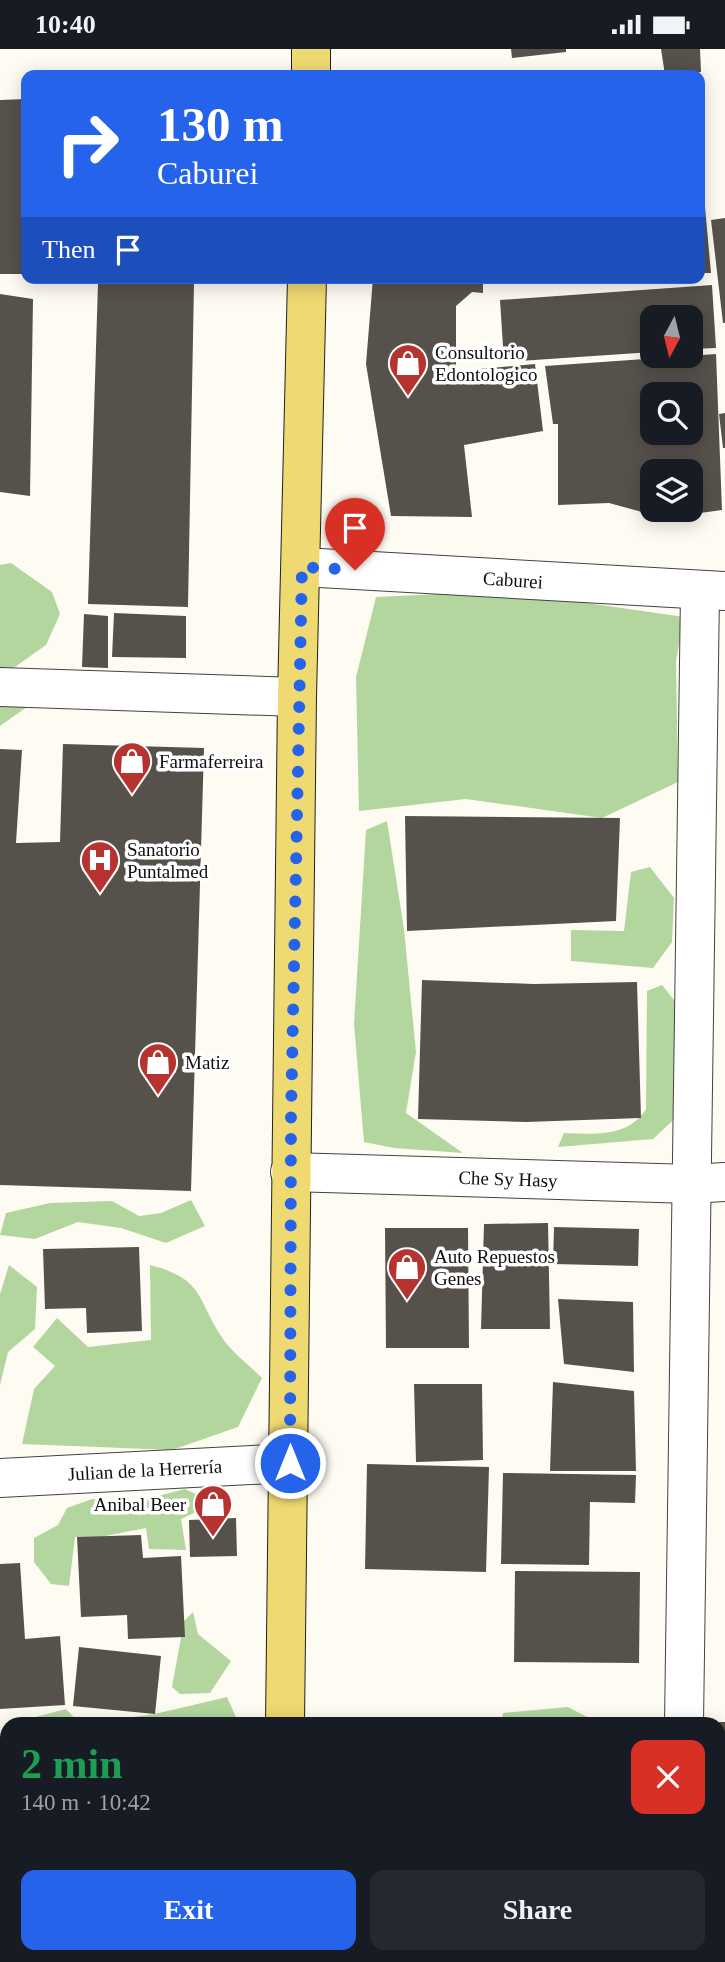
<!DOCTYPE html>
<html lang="en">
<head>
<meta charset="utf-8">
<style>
  body { margin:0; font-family:"Times New Roman",serif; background:#242831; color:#f1f3f6; height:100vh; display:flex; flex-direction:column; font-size:26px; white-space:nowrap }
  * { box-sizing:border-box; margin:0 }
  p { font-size:23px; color:#9ea1a6 }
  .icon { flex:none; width:38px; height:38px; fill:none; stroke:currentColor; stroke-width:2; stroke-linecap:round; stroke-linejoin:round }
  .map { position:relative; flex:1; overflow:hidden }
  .side { position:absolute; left:0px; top:1668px; width:726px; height:247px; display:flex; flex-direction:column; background:#171b24; border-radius:21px 21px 0 0; box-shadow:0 4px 18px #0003 }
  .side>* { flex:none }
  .hud { position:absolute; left:21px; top:21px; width:684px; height:214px; border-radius:14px; box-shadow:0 4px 18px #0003; background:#2563eb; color:#fff; overflow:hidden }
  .needle { width:46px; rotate:187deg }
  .controls { position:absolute; left:640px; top:256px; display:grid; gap:14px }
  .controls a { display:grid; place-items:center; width:63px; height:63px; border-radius:14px; background:#171b24; box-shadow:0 4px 18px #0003; font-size:35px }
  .pin { position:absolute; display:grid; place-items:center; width:60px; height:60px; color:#fff; margin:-72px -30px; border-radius:50% 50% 50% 0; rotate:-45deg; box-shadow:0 0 7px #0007 }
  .pin .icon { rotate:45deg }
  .me { position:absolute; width:77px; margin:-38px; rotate:0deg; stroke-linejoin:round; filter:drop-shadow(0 0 5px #0008) }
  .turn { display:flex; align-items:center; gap:24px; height:147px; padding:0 21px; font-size:32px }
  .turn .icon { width:91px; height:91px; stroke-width:2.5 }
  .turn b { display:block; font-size:49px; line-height:60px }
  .then { display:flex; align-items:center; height:66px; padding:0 21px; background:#0003; gap:14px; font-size:26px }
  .round { display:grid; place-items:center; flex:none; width:74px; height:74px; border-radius:14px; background:#242831 }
  .head { display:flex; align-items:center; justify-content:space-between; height:119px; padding:0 21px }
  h1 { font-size:42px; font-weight:800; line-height:52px; color:#1e9e55 }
  .primary-button { display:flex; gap:14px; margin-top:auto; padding:14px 21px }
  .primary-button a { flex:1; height:80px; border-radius:14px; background:#2563eb; color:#fff; font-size:28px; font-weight:800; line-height:80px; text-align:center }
  .primary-button a+a { background:#242831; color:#f1f3f6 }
  .status { display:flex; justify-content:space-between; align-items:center; height:49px; padding:0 35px; background:#171b24; direction:ltr }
  .status svg { height:19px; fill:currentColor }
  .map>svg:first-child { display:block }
</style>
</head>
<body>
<div class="status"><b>10:40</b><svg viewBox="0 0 49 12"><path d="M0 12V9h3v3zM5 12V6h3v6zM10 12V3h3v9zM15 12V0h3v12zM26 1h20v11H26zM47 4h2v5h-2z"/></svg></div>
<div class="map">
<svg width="725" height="1913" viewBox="0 0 725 1913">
  <rect width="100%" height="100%" fill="#fefcf2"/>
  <g fill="#b3d69e">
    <polygon points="11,514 52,543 60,565 46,596 5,625 27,658 0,677 0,516"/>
    <polygon points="462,544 573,552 684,568 676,612 678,733 602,769 466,750 359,762 356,628 376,548"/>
    <polygon points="387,772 404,880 416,1003 406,1064 463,1104 394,1099 364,1093 354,975 366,781"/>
    <polygon points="650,818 674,849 672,893 653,919 571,912 571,881 624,882 631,823"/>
    <path d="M662,936l20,25 -9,66 9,36 -29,27 -95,8 6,-14c30,1 64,5 82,-24l1,-118z"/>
    <polygon points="191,1151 205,1177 166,1194 121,1179 78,1173 35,1190 0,1186 6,1164 50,1154 112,1152 139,1167 161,1164"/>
    <polygon points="9,1216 37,1238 35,1280 8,1303 0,1336 0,1245"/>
    <path d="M150,1216c55,14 46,34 73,74 10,14 27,27 39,39l-24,49 -66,23 -150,-6 12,-55 21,-23 -22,-19 24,-29 31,29 63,-7z"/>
    <polygon points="185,1440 215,1454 181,1470 186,1501 149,1500 146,1479 100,1488 75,1488 69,1537 51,1535 34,1513 34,1489 58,1476 67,1459 92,1450 143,1451"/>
    <polygon points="193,1563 198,1585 231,1612 210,1644 180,1645 172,1638 184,1572"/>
    <polygon points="227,1648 239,1675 82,1675 155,1665"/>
    <polygon points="568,1658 600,1675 501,1675 503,1664"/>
    <polygon points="66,1660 80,1675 9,1675"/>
    <polygon points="0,1768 7,1768 7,1855 0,1854"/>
    <polygon points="725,1805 725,1913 705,1913 704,1908 719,1908 719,1814"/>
    <polygon points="0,1862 7,1864 7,1908 40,1908 40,1913 0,1913"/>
  </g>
  <g fill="#57514c" fill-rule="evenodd">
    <polygon points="511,0 566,0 566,3 512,9"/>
    <polygon points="661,0 700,0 701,23 665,26"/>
    <polygon points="26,50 26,225 0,225 0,51"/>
    <polygon points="705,158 711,224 700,224 700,159"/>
    <polygon points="725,169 725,274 723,274 711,171"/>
    <polygon points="373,229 483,229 483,244 472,243 456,257 456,322 535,315 543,382 464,396 472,468 391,467 366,315"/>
    <polygon points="98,234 194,234 188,558 88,555"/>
    <polygon points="712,236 716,299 691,300 691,268 653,268 653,303 504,313 500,251"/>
    <polygon points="0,245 33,250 30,447 0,443"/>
    <path d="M716,305l6,156 -58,8 -55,-15 -51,2v-81h-5l-8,-58zM653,345h38v38h-38zM653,422h38v38h-38z"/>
    <polygon points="725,364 725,399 723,399 719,365"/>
    <polygon points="114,564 186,567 186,609 112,608"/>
    <polygon points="84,565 108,567 108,619 82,618"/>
    <polygon points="63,695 204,699 191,1142 0,1136 0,700 22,701 16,794 60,793"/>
    <polygon points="405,767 620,769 616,872 407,882"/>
    <polygon points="422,931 534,935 637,933 641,1069 526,1073 418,1070"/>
    <polygon points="548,1174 550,1280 481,1280 484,1175"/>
    <polygon points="554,1178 639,1180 638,1217 553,1215"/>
    <polygon points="385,1179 468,1179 469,1299 386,1299"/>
    <polygon points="139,1198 142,1282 87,1284 86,1259 45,1260 43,1200"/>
    <polygon points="558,1250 633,1253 634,1323 564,1315"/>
    <polygon points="553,1333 634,1342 636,1422 550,1422"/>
    <polygon points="414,1335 482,1335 483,1411 416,1413"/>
    <polygon points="367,1415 489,1418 486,1523 365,1520"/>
    <polygon points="503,1424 636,1426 635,1454 590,1453 589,1516 501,1515"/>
    <polygon points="236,1469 237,1507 190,1508 189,1471"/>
    <polygon points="141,1486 143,1509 181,1507 185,1588 128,1590 127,1566 81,1568 77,1488"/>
    <polygon points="20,1514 25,1590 60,1587 65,1656 0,1660 0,1515"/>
    <polygon points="515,1522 640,1523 639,1614 514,1613"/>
    <polygon points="79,1598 161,1607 155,1665 73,1657"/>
    <polygon points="719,1673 725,1673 725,1806 719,1807"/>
    <polygon points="106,1908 212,1908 211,1913 106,1913"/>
  </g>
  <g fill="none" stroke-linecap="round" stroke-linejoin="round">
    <g stroke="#424242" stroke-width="40">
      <g id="minor">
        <polyline points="302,518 725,542"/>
        <polyline points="0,638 297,648"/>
        <polyline points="290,1123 691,1135 725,1133"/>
        <polyline points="0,1429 290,1414"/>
        <polyline points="684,1675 700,543"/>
        <polyline points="680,1913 680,1908"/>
      </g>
    </g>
    <g stroke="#202020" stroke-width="40">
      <g id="major">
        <polyline points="311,26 311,0"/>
        <polyline points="285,1675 297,648 307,229"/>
        <polyline points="280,1913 280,1908"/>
      </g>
    </g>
    <use href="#minor" stroke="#fff" stroke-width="38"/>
    <use href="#major" stroke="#efd971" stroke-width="38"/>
  </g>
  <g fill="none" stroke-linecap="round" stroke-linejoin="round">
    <polyline stroke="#2563eb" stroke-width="12" stroke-dasharray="0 21.6" points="290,1414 291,1067 302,518 355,521"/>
  </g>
  <defs>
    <g id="shop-pin" transform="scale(2.0125)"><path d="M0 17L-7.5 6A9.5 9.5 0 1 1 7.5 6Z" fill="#b63330" stroke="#fff"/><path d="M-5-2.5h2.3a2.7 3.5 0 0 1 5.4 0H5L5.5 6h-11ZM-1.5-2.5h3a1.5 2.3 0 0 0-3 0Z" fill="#fff"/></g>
    <g id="hospital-pin" transform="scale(2.0125)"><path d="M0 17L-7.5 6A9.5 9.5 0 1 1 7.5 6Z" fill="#b63330" stroke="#fff"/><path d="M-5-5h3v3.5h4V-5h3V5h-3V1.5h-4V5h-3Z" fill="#fff"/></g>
  </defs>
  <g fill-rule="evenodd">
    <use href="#shop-pin" x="408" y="314"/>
    <use href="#shop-pin" x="132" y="712"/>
    <use href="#hospital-pin" x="100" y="811"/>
    <use href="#shop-pin" x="158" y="1013"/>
    <use href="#shop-pin" x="407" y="1218"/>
    <use href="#shop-pin" x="213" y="1455"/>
  </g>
  <g text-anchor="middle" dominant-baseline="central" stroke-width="7" stroke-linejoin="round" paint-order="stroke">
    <g font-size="19" fill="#0f0f0f" stroke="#fff" text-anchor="start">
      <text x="435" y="303">Consultorio<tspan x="435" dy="22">Edontologico</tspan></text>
      <text x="159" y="712">Farmaferreira</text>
      <text x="127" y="800">Sanatorio<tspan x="127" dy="22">Puntalmed</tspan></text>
      <text x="185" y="1013">Matiz</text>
      <text x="434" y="1207">Auto Repuestos<tspan x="434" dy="22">Genes</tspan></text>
      <text x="186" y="1455" text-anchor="end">Anibal Beer</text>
    </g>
    <g font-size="19" fill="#0f0f0f" stroke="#fff">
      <text transform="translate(513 531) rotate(4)">Caburei</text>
      <text transform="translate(508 1130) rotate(2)">Che Sy Hasy</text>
      <text transform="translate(145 1421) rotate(-3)">Julian de la Herrería</text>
    </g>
  </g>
</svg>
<div class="controls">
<a><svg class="needle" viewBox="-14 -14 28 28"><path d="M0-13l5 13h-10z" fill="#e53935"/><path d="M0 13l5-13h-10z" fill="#9ea1a6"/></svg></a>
<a><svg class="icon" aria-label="search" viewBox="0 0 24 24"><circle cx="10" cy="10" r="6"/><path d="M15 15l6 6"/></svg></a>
<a><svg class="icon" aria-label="layers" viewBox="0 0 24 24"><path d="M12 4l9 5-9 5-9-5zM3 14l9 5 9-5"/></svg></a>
</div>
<div class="pin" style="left:355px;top:521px;background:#d93025"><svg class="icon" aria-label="arrive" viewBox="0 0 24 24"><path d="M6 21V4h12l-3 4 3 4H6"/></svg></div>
<svg class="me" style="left:290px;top:1414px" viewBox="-20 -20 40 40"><circle r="17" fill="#2563eb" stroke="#fff" stroke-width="3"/><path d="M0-11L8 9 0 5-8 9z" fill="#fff"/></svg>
<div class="hud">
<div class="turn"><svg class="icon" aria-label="right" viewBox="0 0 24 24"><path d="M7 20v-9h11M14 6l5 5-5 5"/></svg><div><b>130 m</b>Caburei</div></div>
<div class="then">Then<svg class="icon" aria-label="arrive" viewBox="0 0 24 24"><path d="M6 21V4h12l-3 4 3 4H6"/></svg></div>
</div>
<section class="side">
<div class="head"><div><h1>2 min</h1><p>140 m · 10:42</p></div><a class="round" style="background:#d93025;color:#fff"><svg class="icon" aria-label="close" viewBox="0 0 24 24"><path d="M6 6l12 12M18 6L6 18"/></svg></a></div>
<div class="primary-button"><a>Exit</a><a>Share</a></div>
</section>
</div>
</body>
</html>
